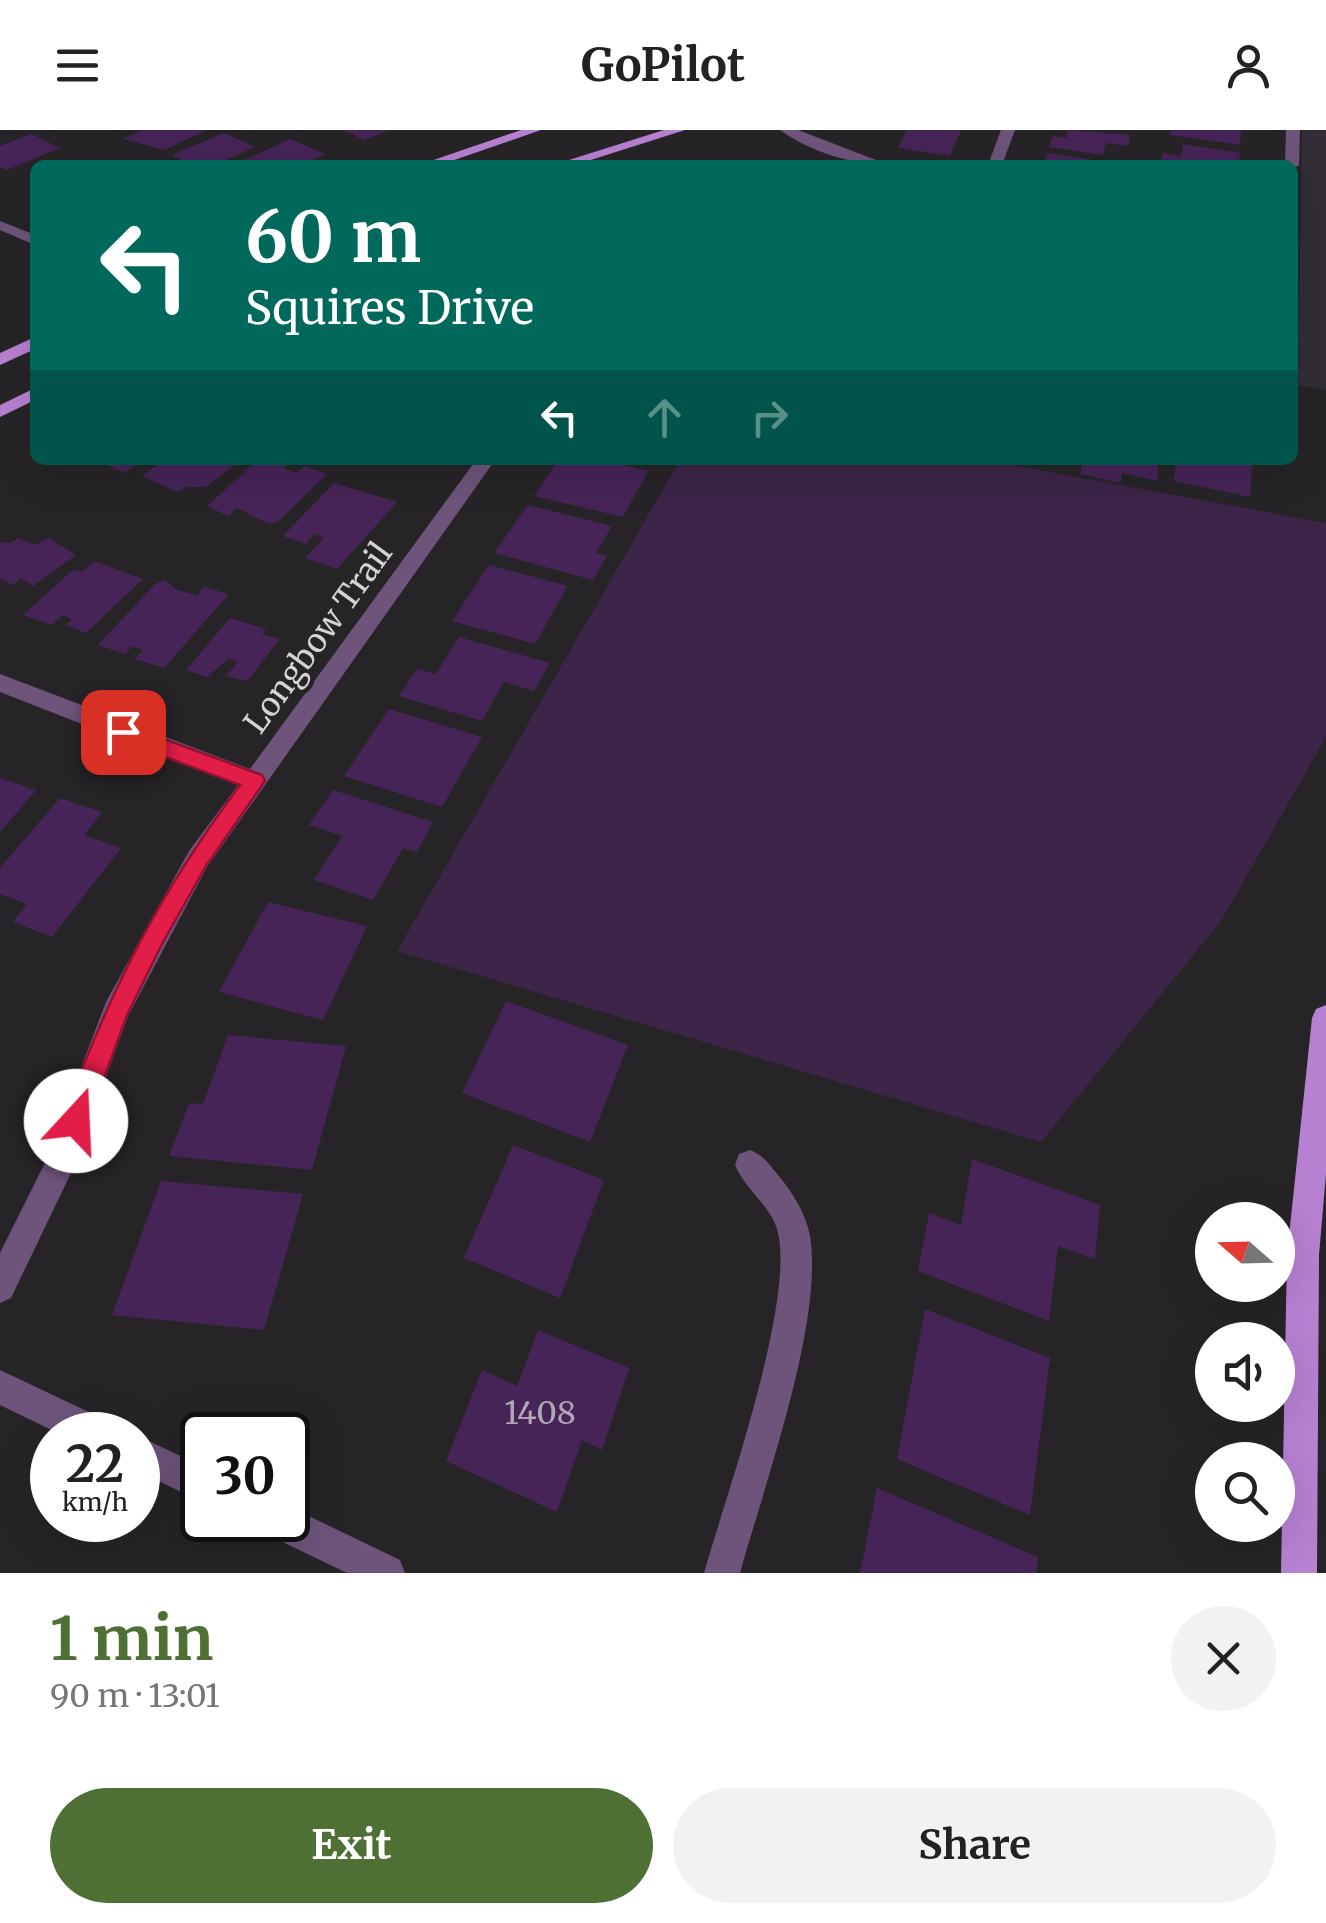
<!DOCTYPE html>
<html lang="en">
<head>
<meta charset="utf-8">
<style>
  body { margin:0; font-family:Merriweather,serif; background:#f2f2f2; color:#222; height:100vh; display:flex; flex-direction:column; font-size:38px; white-space:nowrap }
  * { box-sizing:border-box; margin:0 }
  p { font-size:32px; color:#767676 }
  .icon { flex:none; width:55px; height:55px; fill:none; stroke:currentColor; stroke-width:2; stroke-linecap:round; stroke-linejoin:round }
  .map { position:relative; height:1443px; overflow:hidden }
  .side { display:flex; flex-direction:column; background:#fff; flex:1 }
  .side>* { flex:none }
  .hud { position:absolute; left:30px; top:30px; width:1268px; height:305px; border-radius:15px; box-shadow:0 10px 40px #0002; background:#00695c; color:#fff; overflow:hidden }
  .needle { width:65px; rotate:290deg }
  .tools { position:absolute; left:1195px; top:1072px; display:grid; gap:20px }
  .tools a { display:grid; place-items:center; width:100px; height:100px; border-radius:50%; background:#fff; box-shadow:0 10px 40px #0002; font-size:50px }
  .speed { position:absolute; left:30px; top:1282px; display:flex; gap:20px; font-size:50px; font-weight:700; text-align:center }
  .speed>* { display:grid; place-content:center; width:130px; height:130px; border-radius:50%; background:#fff; box-shadow:0 10px 40px #0002; line-height:1 }
  .speed small { font-size:25px; font-weight:400 }
  .speed .limit { border:5px solid #111; border-radius:15px; background:#fff; color:#111 }
  .pin { position:absolute; display:grid; place-items:center; width:85px; height:85px; color:#fff; margin:-42px; border-radius:20px; box-shadow:0 5px 15px #0006 }
  .me { position:absolute; width:110px; margin:-55px; rotate:20deg; stroke-linejoin:round; filter:drop-shadow(0 0 8px #0008) }
  .turn { display:flex; align-items:center; gap:35px; height:210px; padding:0 50px; font-size:45px }
  .turn .icon { width:130px; height:130px; stroke-width:2.5 }
  .turn b { display:block; font-size:70px; line-height:85px }
  .lanes { display:flex; align-items:center; height:95px; padding:0 50px; background:#0003; justify-content:center; gap:50px; direction:ltr }
  .lanes .off { opacity:.35 }
  .round { display:grid; place-items:center; flex:none; width:105px; height:105px; border-radius:52px; background:#f2f2f2 }
  .head { display:flex; align-items:center; justify-content:space-between; height:170px; padding:0 50px }
  h1 { font-size:60px; font-weight:700; line-height:75px; color:#4f7035 }
  .primary-button { display:flex; gap:20px; margin-top:auto; padding:20px 50px }
  .primary-button a { flex:1; height:115px; border-radius:60px; background:#4f7035; color:#fff; font-size:40px; font-weight:700; line-height:115px; text-align:center }
  .primary-button a+a { background:#f2f2f2; color:#222 }
  header { display:flex; justify-content:space-between; align-items:center; height:130px; padding:0 50px; background:#fff; font-size:45px; font-weight:700 }
  .map>svg:first-child { display:block }
</style>
</head>
<body>
<header><svg class="icon" aria-label="menu" viewBox="0 0 24 24"><path d="M4 6h16M4 12h16M4 18h16"/></svg>GoPilot<svg class="icon" aria-label="person" viewBox="0 0 24 24"><circle cx="12" cy="8" r="4"/><path d="M4 21q1-7 8-7t8 7"/></svg></header>
<div class="map">
<svg width="1326" height="1443" viewBox="0 0 1326 1443">
  <rect width="100%" height="100%" fill="#272428"/>
  <polygon fill="#332d36" points="1302,0 1326,0 1326,260 1298,255"/>
  <polygon fill="#3c2548" points="680,330 985,330 1326,393 1326,607 1221,791 1041,1012 397,821"/>
  <g fill="#462457">
    <polygon points="142,0 206,0 165,20 123,9"/>
    <polygon points="344,0 389,0 364,10"/>
    <polygon points="907,0 961,0 950,26 898,18"/>
    <polygon points="1068,0 1130,5 1128,16 1106,13 1103,25 1049,17 1053,6 1066,8"/>
    <polygon points="1170,0 1241,0 1240,15 1170,5"/>
    <polygon points="224,3 255,17 215,35 192,35 172,25"/>
    <polygon points="31,4 60,18 7,40 0,37 0,16"/>
    <polygon points="290,9 325,24 303,35 256,35 245,30"/>
    <polygon points="1183,14 1240,23 1239,35 1161,34 1163,23 1181,26"/>
    <polygon points="1048,23 1111,33 1111,35 1044,35"/>
    <polygon points="97,330 143,330 124,343"/>
    <polygon points="164,330 241,330 206,357 186,357 178,362 142,346"/>
    <polygon points="258,330 285,330 290,332 284,338 297,343 304,336 327,344 279,391 269,394 237,378 228,386 207,376"/>
    <polygon points="558,330 601,330 648,341 623,387 534,366"/>
    <polygon points="1083,330 1159,330 1157,351 1122,343 1121,353 1080,344"/>
    <polygon points="1176,330 1252,333 1250,367 1174,351"/>
    <polygon points="334,353 397,372 337,439 305,428 324,408 314,404 306,414 283,406"/>
    <polygon points="528,375 612,396 596,423 607,426 593,450 494,423"/>
    <polygon points="18,408 35,415 49,408 76,425 33,456 20,448 14,455 0,449 0,412 11,413"/>
    <polygon points="94,431 143,449 86,503 66,495 72,489 62,485 52,495 23,485 74,439 82,442"/>
    <polygon points="489,435 568,456 535,514 452,491"/>
    <polygon points="165,450 177,460 197,465 204,457 229,464 164,538 135,529 143,520 132,516 125,524 98,515 155,454"/>
    <polygon points="230,488 266,499 262,505 280,509 247,551 226,546 238,532 228,529 207,547 186,540"/>
    <polygon points="459,507 550,533 534,561 504,552 482,591 399,566 417,539 436,544"/>
    <polygon points="389,579 482,607 442,677 344,646"/>
    <polygon points="0,648 36,660 0,702"/>
    <polygon points="333,660 433,692 417,722 403,718 373,770 314,750 342,706 309,695"/>
    <polygon points="60,668 102,682 84,705 121,718 52,807 13,792 27,774 0,764 0,738"/>
    <polygon points="268,772 367,796 323,890 219,862"/>
    <polygon points="506,871 628,915 590,1012 462,963"/>
    <polygon points="228,905 346,916 312,1040 169,1026 189,973 203,974"/>
    <polygon points="513,1015 604,1050 560,1168 464,1128"/>
    <polygon points="972,1029 1100,1075 1095,1129 1058,1116 1049,1191 918,1141 929,1083 961,1095"/>
    <polygon points="161,1051 303,1064 264,1200 112,1185"/>
    <polygon points="925,1179 1050,1228 1030,1385 897,1329"/>
    <polygon points="538,1200 629,1238 602,1320 582,1310 557,1382 446,1331 482,1240 517,1256"/>
    <polygon points="877,1358 1038,1427 1036,1443 860,1443"/>
  </g>
  <g fill="none" stroke-linecap="round" stroke-linejoin="round">
    <g fill="#6e547b" fill-rule="evenodd">
      <path d="M780,0h18l91,35c-36,0 -79,-13 -109,-35z"/>
      <polygon points="1001,0 1015,0 1002,35 988,35"/>
      <polygon points="1286,0 1300,0 1299,35 1292,39 1292,35 1285,35"/>
      <polygon points="0,91 35,105 35,115 0,100"/>
      <polygon points="476,330 495,330 207,737 128,886 71,1043 11,1168 0,1173 0,1123 44,1035 106,872 189,721 238,655 0,562 0,544 250,639"/>
      <path d="M750,1020c13,5 19,14 28,25 14,17 28,38 32,61 14,85 -46,250 -70,337h-36c21,-74 93,-276 73,-344 -8,-25 -32,-40 -42,-64l4,-11z"/>
      <polygon points="0,1240 112,1293 117,1305 62,1305 0,1275"/>
      <polygon points="138,1306 202,1336 202,1372 138,1341"/>
      <polygon points="288,1376 400,1430 405,1443 347,1443 264,1403 259,1390 288,1390"/>
    </g>
    <g fill="#b781d2" fill-rule="evenodd">
      <polygon points="521,0 541,0 440,35 419,35"/>
      <polygon points="664,0 685,0 575,35 553,35"/>
      <polygon points="35,207 35,219 0,235 0,223"/>
      <polygon points="35,258 35,270 0,287 0,275"/>
      <polygon points="1326,875 1326,1044 1319,1125 1317,1443 1281,1443 1287,1125 1312,888 1316,879"/>
    </g>
  </g>
  <path fill="#e11d48" stroke="#92132f" stroke-width="2.5" d="M123,594l139,51 3,6 -59,85 -44,78 -35,71 -42,115 -9,4 -10,-4 -4,-9c48,-130 95,-225 178,-336l-125,-47v-12z"/>
  <g text-anchor="middle" dominant-baseline="central" stroke-width="9" stroke-linejoin="round" paint-order="stroke">
    <g font-size="32" fill="#d3d2d4" stroke="#272428">
      <text transform="translate(318 508) rotate(-54)">Longbow Trail</text>
    </g>
    <g font-size="32" fill="#b0a6b5">
      <text x="540" y="1283">1408</text>
    </g>
  </g>
</svg>
<div class="tools">
<a><svg class="needle" viewBox="-14 -14 28 28"><path d="M0-13l5 13h-10z" fill="#e53935"/><path d="M0 13l5-13h-10z" fill="#767676"/></svg></a>
<a><svg class="icon" aria-label="sound" viewBox="0 0 24 24"><path d="M4 9h4l5-4v14l-5-4H4zM17 9q2 3 0 6"/></svg></a>
<a><svg class="icon" aria-label="search" viewBox="0 0 24 24"><circle cx="10" cy="10" r="6"/><path d="M15 15l6 6"/></svg></a>
</div>
<div class="speed"><div>22<small>km/h</small></div><div class="limit">30</div></div>
<div class="pin" style="left:123px;top:602px;background:#d93025"><svg class="icon" aria-label="arrive" viewBox="0 0 24 24"><path d="M6 21V4h12l-3 4 3 4H6"/></svg></div>
<svg class="me" style="left:76px;top:991px" viewBox="-20 -20 40 40"><circle r="19" fill="#fff"/><path d="M0-13L10 11 0 6-10 11z" fill="#e11d48"/></svg>
<div class="hud">
<div class="turn"><svg class="icon" aria-label="left" viewBox="0 0 24 24"><path d="M17 20v-9H6M10 6l-5 5 5 5"/></svg><div><b>60 m</b>Squires Drive</div></div>
<div class="lanes"><svg class="icon" aria-label="left" viewBox="0 0 24 24"><path d="M17 20v-9H6M10 6l-5 5 5 5"/></svg><svg class="icon off" aria-label="ahead" viewBox="0 0 24 24"><path d="M12 20V5M6 11l6-6 6 6"/></svg><svg class="icon off" aria-label="right" viewBox="0 0 24 24"><path d="M7 20v-9h11M14 6l5 5-5 5"/></svg></div>
</div>
</div>
<section class="side">
<div class="head"><div><h1>1 min</h1><p>90 m · 13:01</p></div><a class="round"><svg class="icon" aria-label="close" viewBox="0 0 24 24"><path d="M6 6l12 12M18 6L6 18"/></svg></a></div>
<div class="primary-button"><a>Exit</a><a>Share</a></div>
</section>
</body>
</html>
